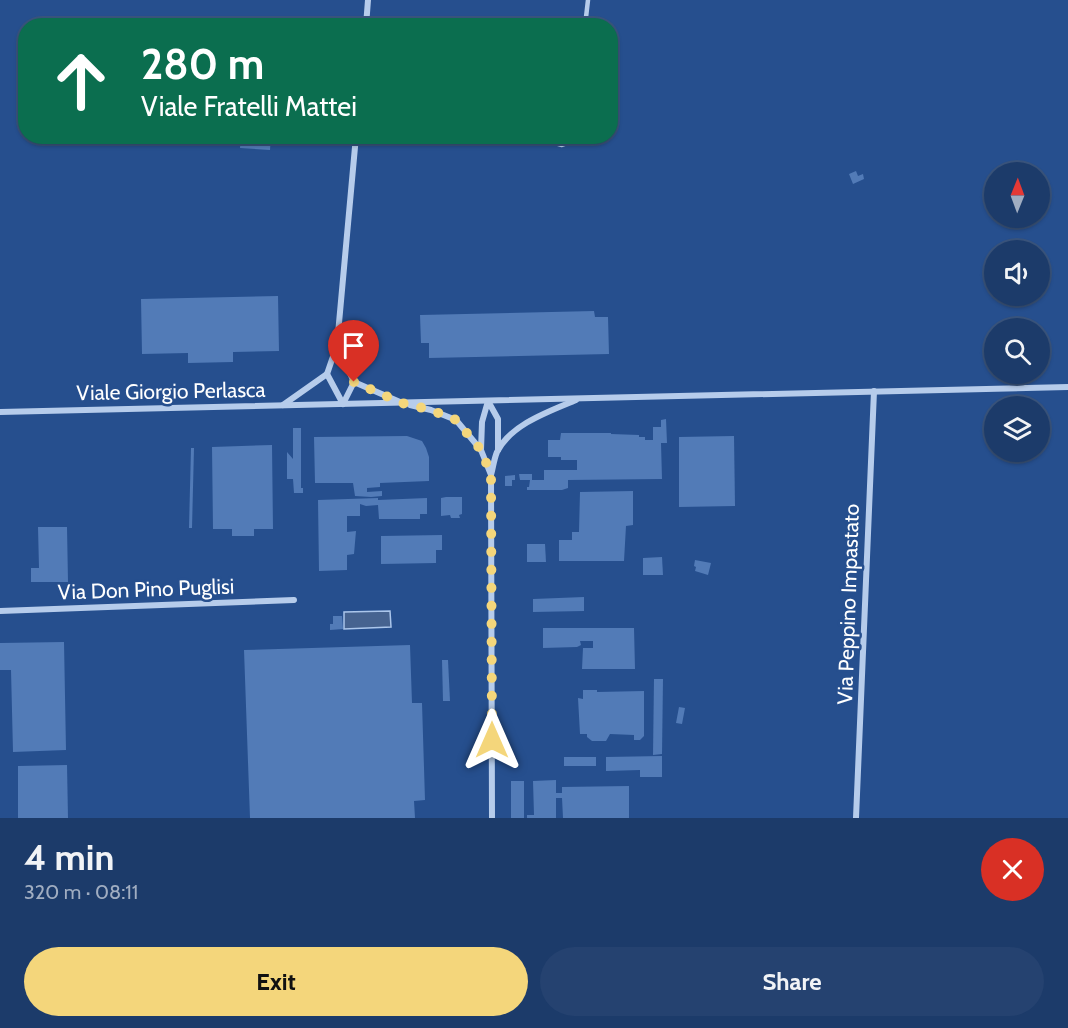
<!DOCTYPE html>
<html lang="en">
<head>
<meta charset="utf-8">
<style>
  body { margin:0; font-family:Cabin,sans-serif; background:#254270; color:#f1f3f6; height:100vh; display:flex; flex-direction:column; font-size:22px; white-space:nowrap }
  * { box-sizing:border-box; margin:0 }
  p { font-size:20px; color:#a0adc1 }
  .icon { flex:none; width:33px; height:33px; fill:none; stroke:currentColor; stroke-width:2; stroke-linecap:round; stroke-linejoin:round }
  .map { position:relative; height:818px; overflow:hidden }
  .side { display:flex; flex-direction:column; background:#1c3b6a; flex:1 }
  .side>* { flex:none }
  .hud { position:absolute; left:18px; top:18px; width:600px; height:126px; border-radius:24px; box-shadow:0 2px 4px #0004,0 0 0 2px #3a557e; background:#0b6e4f; color:#fff; overflow:hidden }
  .needle { width:39px; rotate:1deg }
  .tools { position:absolute; left:984px; top:162px; display:grid; gap:12px }
  .tools a { display:grid; place-items:center; width:66px; height:66px; border-radius:50%; background:#1c3b6a; box-shadow:0 2px 4px #0004,0 0 0 2px #3a557e; font-size:30px }
  .pin { position:absolute; display:grid; place-items:center; width:51px; height:51px; color:#fff; margin:-62px -26px; border-radius:50% 50% 50% 0; rotate:-45deg; box-shadow:0 0 6px #0007 }
  .pin .icon { rotate:45deg }
  .me { position:absolute; width:66px; margin:-33px; rotate:0deg; stroke-linejoin:round; filter:drop-shadow(0 0 4px #0008) }
  .turn { display:flex; align-items:center; gap:21px; height:126px; padding:0 24px; font-size:27px }
  .turn .icon { width:78px; height:78px; stroke-width:2.5 }
  .turn b { display:block; font-size:42px; line-height:51px }
  .round { display:grid; place-items:center; flex:none; width:63px; height:63px; border-radius:32px; background:#254270 }
  .summary { display:flex; align-items:center; justify-content:space-between; height:102px; padding:0 24px }
  h1 { font-size:36px; font-weight:700; line-height:45px }
  .primary-button { display:flex; gap:12px; margin-top:auto; padding:12px 24px }
  .primary-button a { flex:1; height:69px; border-radius:36px; background:#f4d67b; color:#111; font-size:24px; font-weight:700; line-height:69px; text-align:center }
  .primary-button a+a { background:#254270; color:#f1f3f6 }
  .map>svg:first-child { display:block }
</style>
</head>
<body>
<div class="map">
<svg width="1068" height="818" viewBox="0 0 1068 818">
  <rect width="100%" height="100%" fill="#264f8e"/>
  <polygon fill="#466390" stroke="#abc6eb" stroke-width="1.5" points="390,611 391,627 344,629 344,612"/>
  <g fill="#527bb7">
    <polygon points="241,136 271,136 270,150 240,148"/>
    <polygon points="856,171 858,176 863,174 864,179 853,184 849,174"/>
    <polygon points="278,296 279,351 233,352 233,362 188,363 188,353 142,354 141,299"/>
    <polygon points="594,311 595,317 608,317 609,354 429,358 429,343 421,343 420,315"/>
    <polygon points="666,419 667,443 661,443 662,479 568,480 568,488 562,490 527,490 527,487 529,487 530,480 520,480 519,474 532,474 532,480 544,480 544,470 577,470 577,460 561,460 561,457 548,457 548,440 560,440 561,433 611,433 611,434 639,435 639,437 645,437 645,440 653,440 653,427 661,427 661,420"/>
    <polygon points="293,428 301,428 301,488 303,488 303,493 294,493 293,479 287,479 287,452 293,459"/>
    <polygon points="407,436 422,441 426,448 429,457 429,481 380,483 380,487 367,488 367,492 382,491 382,496 371,497 355,496 353,483 315,483 314,437"/>
    <polygon points="734,436 735,506 679,507 679,437"/>
    <polygon points="272,445 273,529 254,529 254,536 232,536 232,529 213,529 212,447"/>
    <polygon points="191,448 194,448 192,528 189,528"/>
    <polygon points="515,475 515,480 512,480 512,486 505,486 505,476"/>
    <polygon points="633,491 633,525 626,526 624,561 559,561 559,540 572,540 572,532 579,532 580,492"/>
    <polygon points="446,497 462,497 462,514 459,515 460,518 451,518 450,515 441,516 441,498"/>
    <polygon points="378,498 378,500 427,498 427,514 420,514 420,519 379,519 378,505 366,506 360,504 360,516 347,516 347,532 356,531 354,554 347,555 347,570 319,571 318,500"/>
    <polygon points="38,527 67,527 68,582 31,582 31,568 39,568"/>
    <polygon points="442,535 442,550 436,550 436,563 381,564 381,536"/>
    <polygon points="527,544 545,544 546,562 527,562"/>
    <polygon points="662,557 663,575 643,575 643,558"/>
    <polygon points="695,560 711,563 708,575 695,571 696,567 694,566"/>
    <polygon points="584,597 584,611 533,612 533,599"/>
    <polygon points="333,616 342,616 343,629 330,630 330,624 333,624"/>
    <polygon points="543,628 634,628 635,669 582,669 583,648 593,648 593,641 580,641 581,645 577,647 543,648"/>
    <polygon points="64,642 66,750 13,752 11,670 0,670 0,643"/>
    <polygon points="410,645 412,703 422,703 425,800 414,801 415,818 250,818 244,650"/>
    <polygon points="442,660 448,660 450,701 443,701"/>
    <polygon points="654,679 663,679 662,754 653,755"/>
    <polygon points="583,690 597,690 597,692 644,691 644,736 640,740 634,740 634,735 610,734 606,741 592,741 587,737 587,734 580,734 578,698 583,699"/>
    <polygon points="679,707 685,708 682,724 676,723"/>
    <polygon points="662,756 662,777 640,777 640,770 606,771 606,757"/>
    <rect x="564" y="757" width="32" height="9"/>
    <polygon points="67,765 68,818 18,818 18,766"/>
    <polygon points="556,780 556,793 562,793 562,787 629,786 629,818 563,818 562,798 556,798 556,818 527,818 527,815 534,815 533,781"/>
    <rect x="511" y="781" width="13" height="37"/>
  </g>
  <g fill="none" stroke-linecap="round" stroke-linejoin="round">
    <g stroke="#b6cceb" stroke-width="4.5">
      <polyline points="585,26 588,0"/>
      <polyline points="551,136 555,143 562,145 570,142 572,136"/>
    </g>
    <g stroke="#b6cceb" stroke-width="6">
      <polyline points="366,26 368,0"/>
      <polyline points="337,345 356,136"/>
      <polyline points="327,374 343,404"/>
      <polyline points="343,404 354,382"/>
      <polyline points="283,405 327,374 337,345 354,382 400,402"/>
      <path d="M410,405l21,5 25,10 25,30 10,25c2,-7 3,-16 6,-23 14,-28 53,-41 79,-52"/>
      <polyline points="0,412 1068,387"/>
      <polyline points="481,450 482,422 488,401 498,419 498,450"/>
      <polyline points="491,475 492,818"/>
      <polyline points="0,611 294,600"/>
      <polyline points="856,818 874,391"/>
    </g>
  </g>
  <g fill="none" stroke-linecap="round" stroke-linejoin="round">
    <polyline stroke="#f4d67b" stroke-width="10" stroke-dasharray="0 18" points="354,382 402,403 431,410 456,420 481,450 491,475 492,740"/>
  </g>
  <g text-anchor="middle" dominant-baseline="central" stroke-width="5" stroke-linejoin="round" paint-order="stroke">
    <g font-size="21" fill="#fff" stroke="#264f8e">
      <text transform="translate(171 391) rotate(-1)">Viale Giorgio Perlasca</text>
      <text transform="translate(146 589) rotate(-2)">Via Don Pino Puglisi</text>
      <text transform="translate(848 604) rotate(-88)">Via Peppino Impastato</text>
    </g>
  </g>
</svg>
<div class="tools">
<a><svg class="needle" viewBox="-14 -14 28 28"><path d="M0-13l5 13h-10z" fill="#e53935"/><path d="M0 13l5-13h-10z" fill="#a0adc1"/></svg></a>
<a><svg class="icon" aria-label="sound" viewBox="0 0 24 24"><path d="M4 9h4l5-4v14l-5-4H4zM17 9q2 3 0 6"/></svg></a>
<a><svg class="icon" aria-label="search" viewBox="0 0 24 24"><circle cx="10" cy="10" r="6"/><path d="M15 15l6 6"/></svg></a>
<a><svg class="icon" aria-label="layers" viewBox="0 0 24 24"><path d="M12 4l9 5-9 5-9-5zM3 14l9 5 9-5"/></svg></a>
</div>
<div class="pin" style="left:354px;top:382px;background:#d93025"><svg class="icon" aria-label="arrive" viewBox="0 0 24 24"><path d="M6 21V4h12l-3 4 3 4H6"/></svg></div>
<svg class="me" style="left:492px;top:740px" viewBox="-20 -20 40 40"><path d="M0-17L14 15 0 8-14 15z" fill="#f4d67b" stroke="#fff" stroke-width="4"/></svg>
<div class="hud">
<div class="turn"><svg class="icon" aria-label="ahead" viewBox="0 0 24 24"><path d="M12 20V5M6 11l6-6 6 6"/></svg><div><b>280 m</b>Viale Fratelli Mattei</div></div>
</div>
</div>
<section class="side">
<div class="summary"><div><h1>4 min</h1><p>320 m · 08:11</p></div><a class="round" style="background:#d93025;color:#fff"><svg class="icon" aria-label="close" viewBox="0 0 24 24"><path d="M6 6l12 12M18 6L6 18"/></svg></a></div>
<div class="primary-button"><a>Exit</a><a>Share</a></div>
</section>
</body>
</html>
